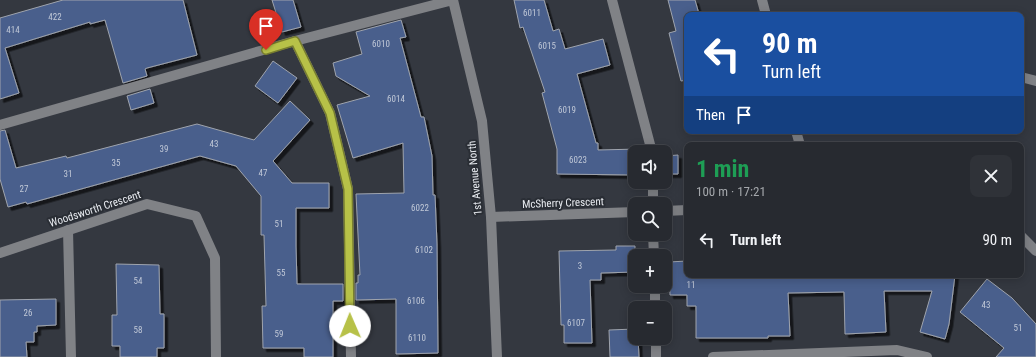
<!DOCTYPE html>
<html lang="en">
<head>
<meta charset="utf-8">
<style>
  body { margin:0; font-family:"Roboto Condensed",sans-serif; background:#2f3238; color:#f1f3f6; height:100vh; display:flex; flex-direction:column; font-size:15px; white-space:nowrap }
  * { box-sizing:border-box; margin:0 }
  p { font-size:13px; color:#a4a7ab }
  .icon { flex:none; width:22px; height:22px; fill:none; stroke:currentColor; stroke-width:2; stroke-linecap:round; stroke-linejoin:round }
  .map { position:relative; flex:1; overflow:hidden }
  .side { position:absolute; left:684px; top:142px; width:340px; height:136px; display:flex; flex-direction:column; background:#272a30; border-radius:8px; box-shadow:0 2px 10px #0003,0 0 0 1px #43464c }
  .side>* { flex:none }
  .hud { position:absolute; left:684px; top:12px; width:340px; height:122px; border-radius:8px; box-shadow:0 2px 10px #0003,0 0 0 1px #43464c; background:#1a4fa0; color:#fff; overflow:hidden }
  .tools { position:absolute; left:628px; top:145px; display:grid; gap:8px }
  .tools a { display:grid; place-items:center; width:44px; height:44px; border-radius:8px; background:#272a30; box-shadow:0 2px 10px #0003,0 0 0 1px #43464c; font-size:20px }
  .pin { position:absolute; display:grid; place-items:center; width:34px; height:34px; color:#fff; margin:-41px -17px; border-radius:50% 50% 50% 0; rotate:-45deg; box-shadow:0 0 4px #0007 }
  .pin .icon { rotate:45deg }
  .me { position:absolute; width:44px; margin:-22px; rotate:359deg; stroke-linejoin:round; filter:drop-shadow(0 0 3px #0008) }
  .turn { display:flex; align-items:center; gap:14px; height:84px; padding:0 12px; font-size:18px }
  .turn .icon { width:52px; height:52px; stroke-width:2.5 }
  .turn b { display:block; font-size:28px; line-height:34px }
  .then { display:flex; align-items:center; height:38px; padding:0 12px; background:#0003; gap:8px; font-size:15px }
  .round { display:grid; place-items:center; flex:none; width:42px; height:42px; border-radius:8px; background:#2f3238 }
  .headline { display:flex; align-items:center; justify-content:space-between; height:68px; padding:0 12px }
  h1 { font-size:24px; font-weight:700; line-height:30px; color:#1e9e55 }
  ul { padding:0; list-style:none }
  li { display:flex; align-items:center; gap:12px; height:60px; padding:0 12px }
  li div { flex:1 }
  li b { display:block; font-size:15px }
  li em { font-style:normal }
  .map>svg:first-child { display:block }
</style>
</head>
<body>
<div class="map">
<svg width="1036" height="357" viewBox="0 0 1036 357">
  <defs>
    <filter id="shadow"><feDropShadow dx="3.5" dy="3.5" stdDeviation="0" flood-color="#0009"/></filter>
  </defs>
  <rect width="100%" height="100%" fill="#343840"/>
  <g fill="#485e8c" stroke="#9fa4ad" filter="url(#shadow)">
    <polygon points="63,0 183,0 197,55 147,68 145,69 147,76 123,83 105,20 90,24 90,22 5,48 19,93 0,99 0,18"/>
    <polygon points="272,0 293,0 301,27 282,32"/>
    <polygon points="514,0 544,0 553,31 559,29 565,49 603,39 610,65 577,74 596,143 598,143 598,150 639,149 639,152 635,152 635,175 557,174 557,149 542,93 545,92 523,27 520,28"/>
    <polygon points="668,0 695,0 699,14 687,15 687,80 681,81 669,33 676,31"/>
    <polygon points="401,20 406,37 400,38 421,117 424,117 432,156 433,195 435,195 437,244 438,353 396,354 396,299 356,300 356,283 358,283 358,275 360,275 356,194 404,193 403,143 353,158 337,105 370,96 336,76 333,63 362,54 356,32"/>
    <polygon points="273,61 297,78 278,103 255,86"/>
    <polygon points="150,89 154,103 131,110 127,96"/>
    <polygon points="290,101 310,120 273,161 292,183 329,183 329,208 296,208 296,246 297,284 343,284 343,301 333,301 333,357 304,357 304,348 263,348 262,306 266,306 264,235 261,235 261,196 236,166 200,156 27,204 26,202 8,207 0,179 0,131 5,130 16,168 66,156 67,158 197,124 254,140"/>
    <polygon points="678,155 678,174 665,174 665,156"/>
    <polygon points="616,246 635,246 635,272 601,273 601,280 590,280 592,343 564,343 564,325 561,325 559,251 616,250"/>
    <polygon points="687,261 687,275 955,275 949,324 945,339 920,332 932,291 884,291 886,332 845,334 844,292 788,293 790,336 768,336 768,338 696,338 696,306 687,306 687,295 670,295 669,262"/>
    <polygon points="116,264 159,265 160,314 164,314 164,348 157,348 157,357 120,357 120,346 112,346 112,315 117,315"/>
    <polygon points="987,279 1012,298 1036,324 1036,357 996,357 1004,348 960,312"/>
    <polygon points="56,299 56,325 37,326 37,332 34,332 34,342 26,342 27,357 0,357 0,300"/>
    <polygon points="635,329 635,338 638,338 639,357 610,357 609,330"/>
  </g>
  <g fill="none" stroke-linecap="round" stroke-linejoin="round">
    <g stroke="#808286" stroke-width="10">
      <polyline points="612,0 652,152"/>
      <polyline points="762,0 766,15"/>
      <polyline points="295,41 330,113 348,189 351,357"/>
      <polyline points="1021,77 1036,81"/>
      <polyline points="0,125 295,41 453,0 482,121 491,217 497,357"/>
      <polyline points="796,131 800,145"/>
      <polyline points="653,204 653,182"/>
      <polyline points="665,211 687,210"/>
      <polyline points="491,217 635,212"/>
      <polyline points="68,230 71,357"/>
      <polyline points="653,234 654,256"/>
      <polyline points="1021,236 1036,251"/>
      <polyline points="0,253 147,204 196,216 215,258 216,357"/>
      <polyline points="655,286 655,308"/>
      <polyline points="656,338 656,357"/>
      <polyline points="713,357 897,350 927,357"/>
    </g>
  </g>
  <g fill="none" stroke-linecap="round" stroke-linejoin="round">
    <g stroke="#777d2f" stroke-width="10">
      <polyline id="route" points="266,50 295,41 330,113 348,189 350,326"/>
    </g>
    <use href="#route" stroke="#b7c148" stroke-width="7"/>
  </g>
  <g text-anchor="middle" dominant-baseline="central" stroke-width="4" stroke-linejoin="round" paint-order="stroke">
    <g font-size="9" fill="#c0c8d7">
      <text x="532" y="13">6011</text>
      <text x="55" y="17">422</text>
      <text x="13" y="30">414</text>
      <text x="381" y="44">6010</text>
      <text x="547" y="46">6015</text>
      <text x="396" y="99">6014</text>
      <text x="567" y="110">6019</text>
      <text x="214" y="144">43</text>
      <text x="164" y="149">39</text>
      <text x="578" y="160">6023</text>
      <text x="116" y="163">35</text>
      <text x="263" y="173">47</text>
      <text x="68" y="174">31</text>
      <text x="24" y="189">27</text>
      <text x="420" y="208">6022</text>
      <text x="279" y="224">51</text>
      <text x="424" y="250">6102</text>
      <text x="580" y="266">3</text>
      <text x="281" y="273">55</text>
      <text x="138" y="281">54</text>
      <text x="691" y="285">11</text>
      <text x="416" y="301">6106</text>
      <text x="986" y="305">43</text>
      <text x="28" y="313">26</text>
      <text x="576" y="323">6107</text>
      <text x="1018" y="328">51</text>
      <text x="138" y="330">58</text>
      <text x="279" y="334">59</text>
      <text x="417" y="338">6110</text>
    </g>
    <g font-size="11" fill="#e8ebf0" stroke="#2a2e35">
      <text transform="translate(475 178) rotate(-95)">1st Avenue North</text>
      <text transform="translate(563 203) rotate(-2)">McSherry Crescent</text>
      <text transform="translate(95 209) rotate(-18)">Woodsworth Crescent</text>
    </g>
  </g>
</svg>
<div class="tools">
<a><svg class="icon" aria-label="sound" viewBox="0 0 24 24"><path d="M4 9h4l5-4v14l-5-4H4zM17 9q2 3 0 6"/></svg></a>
<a><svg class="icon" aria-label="search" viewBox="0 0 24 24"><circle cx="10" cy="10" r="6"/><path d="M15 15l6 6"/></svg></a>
<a>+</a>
<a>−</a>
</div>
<div class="pin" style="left:266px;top:50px;background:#d93025"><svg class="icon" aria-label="arrive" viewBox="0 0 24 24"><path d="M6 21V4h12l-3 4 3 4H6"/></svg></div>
<svg class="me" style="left:350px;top:326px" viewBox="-20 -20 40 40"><circle r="19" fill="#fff"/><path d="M0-13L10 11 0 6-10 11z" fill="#b7c148"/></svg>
<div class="hud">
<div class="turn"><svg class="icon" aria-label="left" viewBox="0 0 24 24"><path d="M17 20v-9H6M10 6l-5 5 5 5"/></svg><div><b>90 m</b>Turn left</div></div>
<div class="then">Then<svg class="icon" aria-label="arrive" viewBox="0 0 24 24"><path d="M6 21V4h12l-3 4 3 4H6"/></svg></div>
</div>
<section class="side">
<div class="headline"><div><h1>1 min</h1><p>100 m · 17:21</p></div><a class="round"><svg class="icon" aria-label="close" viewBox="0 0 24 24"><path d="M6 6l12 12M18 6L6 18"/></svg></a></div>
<ul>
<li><svg class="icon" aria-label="left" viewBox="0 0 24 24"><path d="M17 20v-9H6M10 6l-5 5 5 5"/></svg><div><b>Turn left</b></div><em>90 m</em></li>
</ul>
</section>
</div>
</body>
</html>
